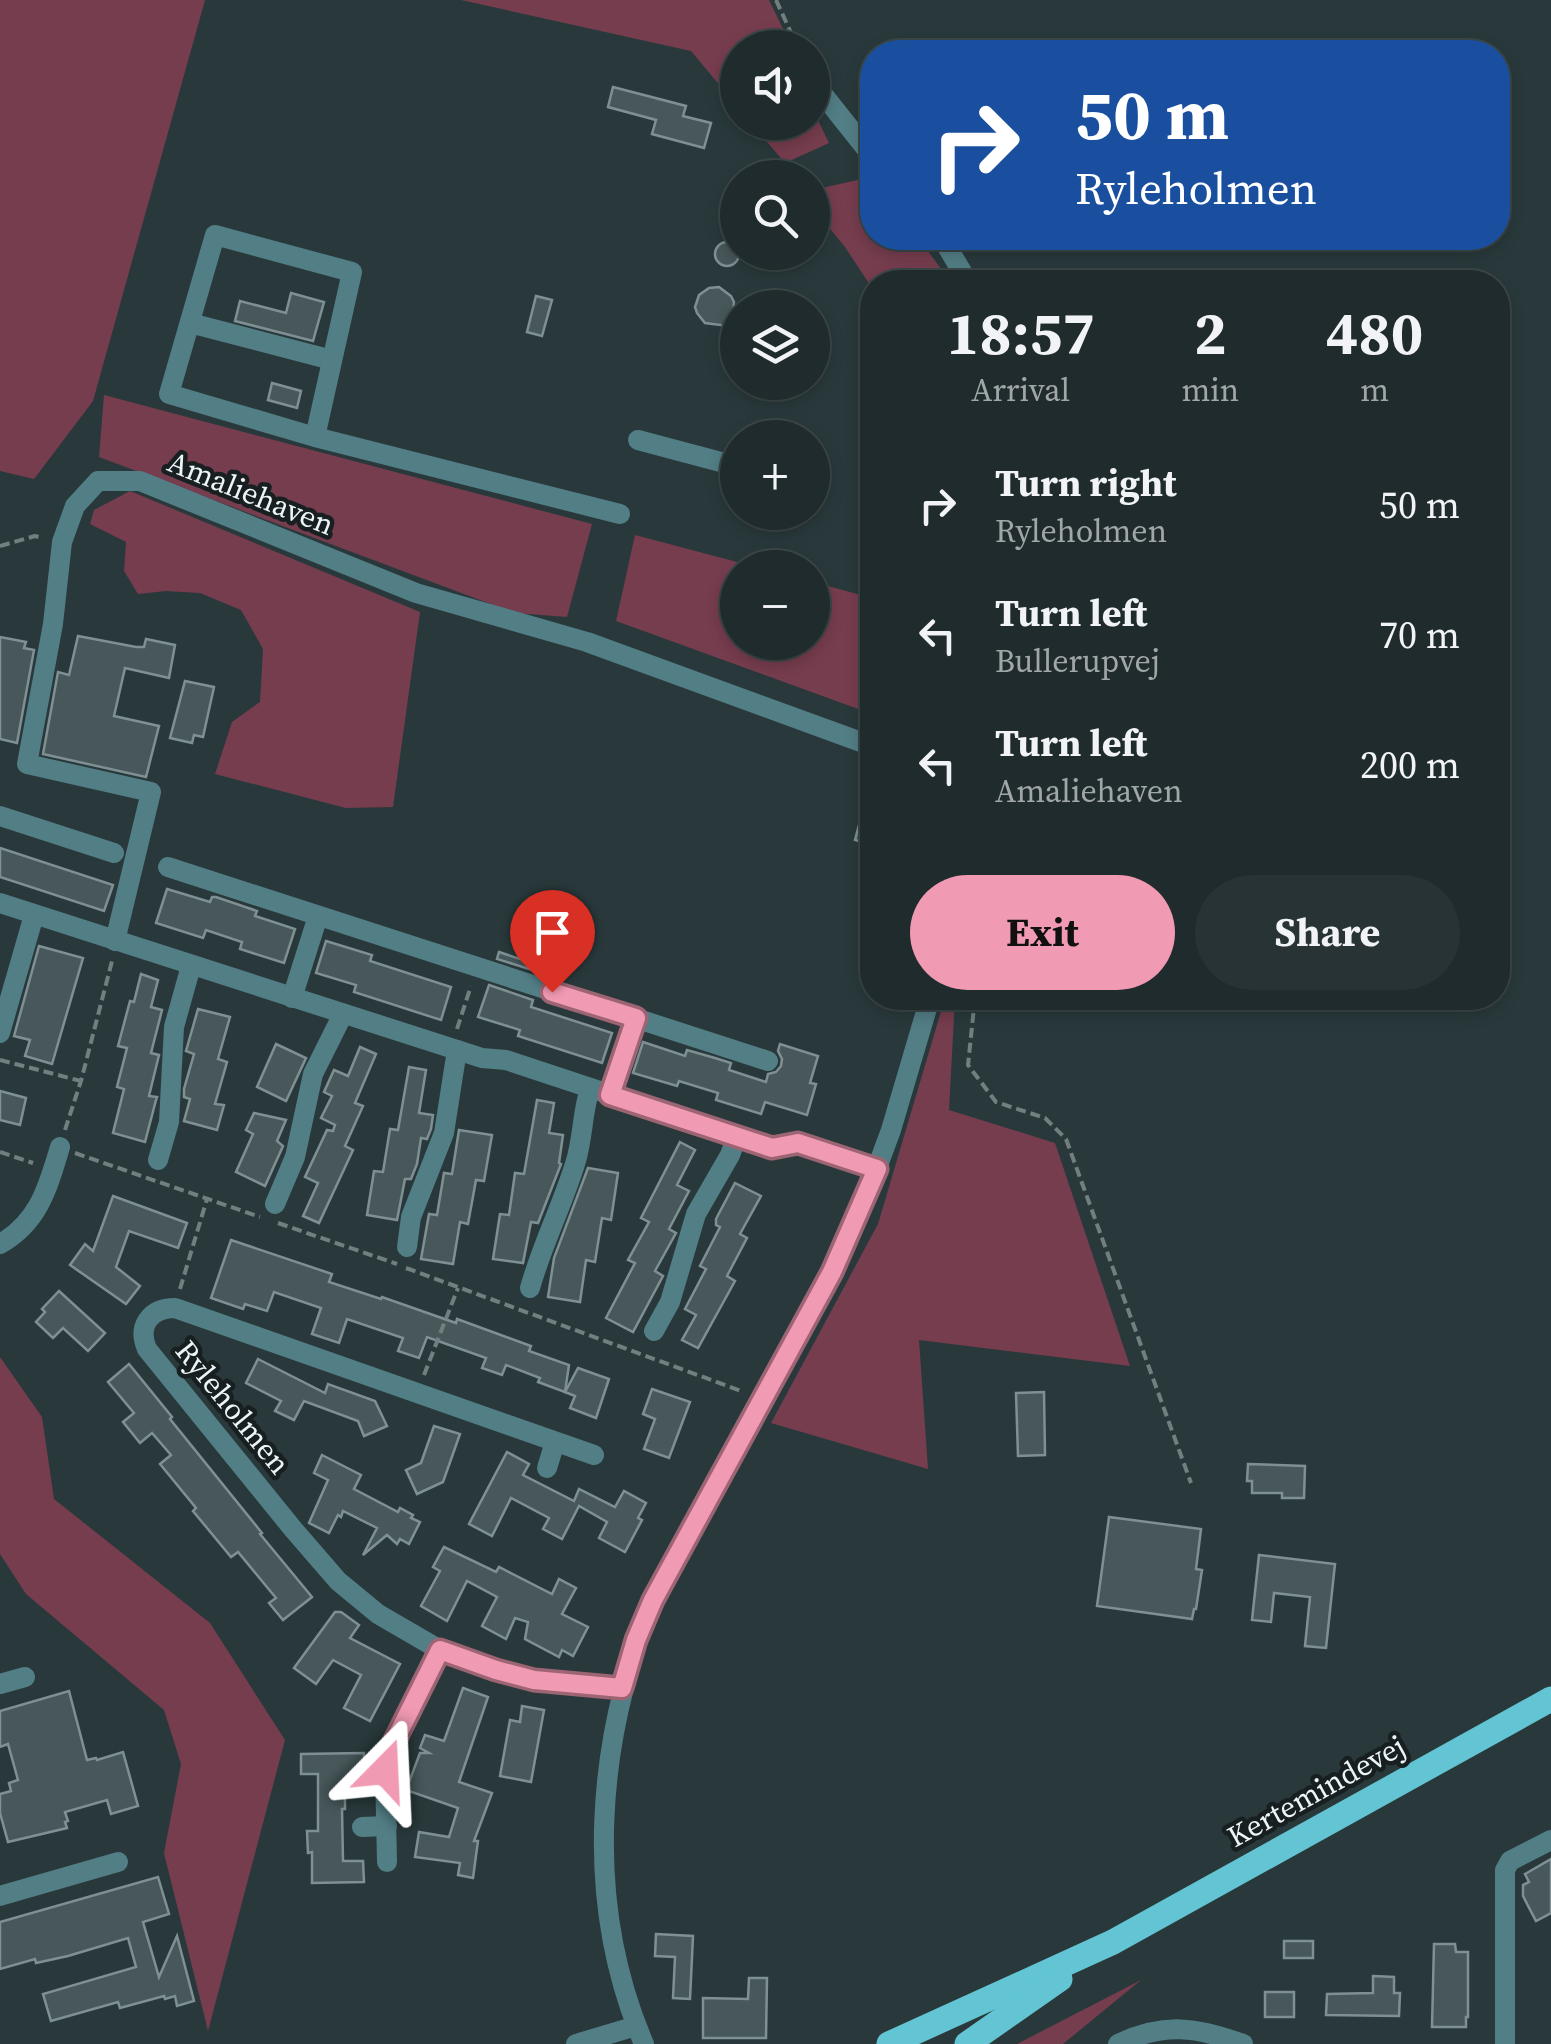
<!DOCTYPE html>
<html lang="en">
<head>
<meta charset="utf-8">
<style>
  body { margin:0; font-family:"Source Serif 4",serif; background:#273334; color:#f1f3f6; height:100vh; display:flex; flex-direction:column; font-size:38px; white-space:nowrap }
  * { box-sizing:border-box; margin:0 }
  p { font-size:32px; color:#a1a7a9 }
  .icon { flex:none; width:55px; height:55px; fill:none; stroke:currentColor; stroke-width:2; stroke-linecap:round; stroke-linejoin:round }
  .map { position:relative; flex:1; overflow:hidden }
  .side { position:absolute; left:860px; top:270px; width:650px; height:740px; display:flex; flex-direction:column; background:#1f2b2c; border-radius:40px; box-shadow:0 5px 15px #0003,0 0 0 2px #3c4748 }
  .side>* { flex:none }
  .banner { position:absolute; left:860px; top:40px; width:650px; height:210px; border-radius:40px; box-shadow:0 5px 15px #0003,0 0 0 2px #3c4748; background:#1a4fa0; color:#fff; overflow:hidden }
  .tools { position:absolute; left:720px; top:30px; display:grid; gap:20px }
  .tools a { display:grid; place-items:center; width:110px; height:110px; border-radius:50%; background:#1f2b2c; box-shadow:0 5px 15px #0003,0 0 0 2px #3c4748; font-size:50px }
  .pin { position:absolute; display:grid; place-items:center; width:85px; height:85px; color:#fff; margin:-102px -42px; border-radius:50% 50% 50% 0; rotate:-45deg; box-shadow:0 0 10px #0007 }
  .pin .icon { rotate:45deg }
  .me { position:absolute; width:110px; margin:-55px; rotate:21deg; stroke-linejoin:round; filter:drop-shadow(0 0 8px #0008) }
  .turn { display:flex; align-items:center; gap:35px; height:210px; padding:0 50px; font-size:45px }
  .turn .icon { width:130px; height:130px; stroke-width:2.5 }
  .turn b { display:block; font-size:70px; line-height:85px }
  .eta { display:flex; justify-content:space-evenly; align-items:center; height:170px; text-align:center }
  .eta b { font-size:60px; font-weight:700; line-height:70px }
  .button { display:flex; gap:20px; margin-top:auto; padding:20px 50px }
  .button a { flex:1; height:115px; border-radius:60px; background:#f19ab3; color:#111; font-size:40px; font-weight:700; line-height:115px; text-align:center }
  .button a+a { background:#273334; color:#f1f3f6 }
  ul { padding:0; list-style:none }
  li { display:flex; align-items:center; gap:30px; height:130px; padding:0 50px }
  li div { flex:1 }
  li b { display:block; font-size:38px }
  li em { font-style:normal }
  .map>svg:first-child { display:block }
</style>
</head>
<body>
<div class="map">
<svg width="1551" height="2044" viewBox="0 0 1551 2044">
  <rect width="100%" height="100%" fill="#29393b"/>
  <g fill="#763d4e">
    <polygon points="0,0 205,0 93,401 34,479 0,471"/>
    <polygon points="461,0 769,0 792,47 738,48 737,106 691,51"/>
    <polygon points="813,110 829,143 785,163 751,123 812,122"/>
    <polygon points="871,177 872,238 918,238 945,274 948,282 872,282 872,288 845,247 813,208 813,190"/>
    <polygon points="104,395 592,524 567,617 515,613 99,457"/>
    <polygon points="130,491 420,612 393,807 346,808 215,774 232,722 260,702 263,649 241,610 200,593 166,591 138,594 124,571 126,542 90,524 94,510"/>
    <polygon points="635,535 756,567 738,568 738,642 812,642 813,582 872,598 872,714 616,621"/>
    <polygon points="945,998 955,998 949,1110 1055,1143 1130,1366 919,1340 928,1469 771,1423 878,1224"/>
    <polygon points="0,1357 42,1417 54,1499 210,1623 285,1740 208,2031 164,1853 181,1764 164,1710 26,1594 0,1554"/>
    <polygon points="1141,1980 1063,2044 1017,2044"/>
  </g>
  <g fill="#47575a" stroke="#7e9093" stroke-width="2.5">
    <polygon points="613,87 686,106 683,116 711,123 704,148 652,134 656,120 608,107"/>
    <circle cx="727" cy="254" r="12"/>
    <polygon points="719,287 731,296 734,302 733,312 738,312 738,358 721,354 729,326 705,323 697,313 695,307 699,295 709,288"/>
    <polygon points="291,293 324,302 313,341 235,321 240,301 286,313"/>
    <polygon points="536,296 552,300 542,336 527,332"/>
    <polygon points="272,383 301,391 297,408 268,400"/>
    <polygon points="78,636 136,647 144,647 146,639 175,645 169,678 125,668 114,716 159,726 146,777 43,754 58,672 69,675"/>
    <polygon points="0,637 26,642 24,648 34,650 17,743 0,739"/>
    <polygon points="185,681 214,687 203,737 194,735 192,743 170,738"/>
    <polygon points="868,792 872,792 872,845 855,840"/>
    <polygon points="0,848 113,885 104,911 0,877"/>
    <polygon points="167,889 210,902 212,897 216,897 257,911 255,916 295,929 284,963 240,949 242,942 206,930 203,938 156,923"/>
    <polygon points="326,941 372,955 370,961 451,987 441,1020 354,992 356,985 316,973"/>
    <polygon points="39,946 83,958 52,1064 25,1056 30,1040 14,1036"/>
    <polygon points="499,952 544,967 542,973 497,959"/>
    <polygon points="141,974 158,980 151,1007 162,1010 151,1053 159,1055 149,1096 157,1097 156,1100 145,1142 113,1133 124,1089 117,1087 127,1048 118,1046 130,1001 134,1002"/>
    <polygon points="489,985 533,1000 531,1007 612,1033 602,1063 518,1036 520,1030 478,1017"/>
    <polygon points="198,1009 230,1017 218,1059 227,1062 215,1104 224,1105 217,1130 184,1121 190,1099 184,1097 184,1089 194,1054 186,1051"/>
    <polygon points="643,1042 685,1056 687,1050 715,1058 731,1063 729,1070 766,1082 768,1074 776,1072 781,1066 782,1059 778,1051 780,1044 818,1056 810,1083 816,1084 807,1115 765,1102 761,1114 716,1100 718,1093 679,1081 677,1086 633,1073"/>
    <polygon points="276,1044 306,1058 286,1101 257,1087"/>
    <polygon points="360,1047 376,1054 355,1103 363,1106 345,1146 353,1150 319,1223 303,1216 318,1183 305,1177 327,1130 333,1131 335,1125 321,1118 332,1096 324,1092 334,1070 348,1076"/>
    <polygon points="409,1067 426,1070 419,1113 433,1115 431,1129 427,1139 421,1138 417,1164 411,1179 405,1179 397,1220 367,1215 374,1171 383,1172 390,1129 398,1130"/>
    <polygon points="0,1091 26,1098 20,1125 0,1120"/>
    <polygon points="537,1100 554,1103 549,1133 563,1135 559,1163 561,1164 538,1223 531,1222 523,1263 493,1259 500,1214 509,1215 515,1173 524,1174"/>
    <polygon points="254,1113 286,1120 277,1141 283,1146 265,1186 236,1172 253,1134 246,1130"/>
    <polygon points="459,1130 492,1135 484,1181 476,1180 468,1224 460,1222 453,1264 421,1259 429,1214 437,1215 444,1173 452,1174"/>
    <polygon points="680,1142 695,1150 677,1185 689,1191 669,1229 676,1233 655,1271 663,1276 633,1332 606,1318 635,1263 628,1260 649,1222 641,1218"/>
    <polygon points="588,1168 618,1173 611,1220 602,1218 595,1262 586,1260 580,1302 548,1297 554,1258"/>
    <polygon points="735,1183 761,1196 740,1234 747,1238 727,1276 735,1281 698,1348 682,1340 696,1315 685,1309 706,1269 700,1266 720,1227 716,1225 716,1219"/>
    <polygon points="113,1196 187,1223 178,1248 129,1231 116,1267 140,1286 126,1304 70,1265 85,1244 93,1251"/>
    <polygon points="231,1240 332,1274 329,1282 381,1299 382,1297 456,1323 457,1319 531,1346 529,1351 569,1365 565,1392 538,1382 540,1378 506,1365 502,1375 482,1368 486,1358 427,1337 419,1358 398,1351 403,1338 347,1319 339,1343 312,1334 321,1308 274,1292 267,1311 245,1304 243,1309 211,1298"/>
    <polygon points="59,1291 105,1333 88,1351 63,1328 53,1338 36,1322 45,1312 42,1309"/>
    <polygon points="258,1359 325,1393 328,1384 375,1401 387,1426 364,1436 358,1421 304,1401 294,1420 275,1411 281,1401 246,1383"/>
    <polygon points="129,1364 172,1417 170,1419 262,1533 260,1534 312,1597 283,1620 269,1603 276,1598 238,1552 231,1557 193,1511 196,1508 160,1464 171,1455 152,1433 140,1443 123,1422 134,1413 108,1382"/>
    <polygon points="578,1368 609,1379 596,1418 570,1408 575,1396 565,1392"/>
    <polygon points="652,1389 690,1402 669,1458 644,1449 655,1419 643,1414"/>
    <polygon points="1044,1392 1045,1455 1018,1456 1016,1393"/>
    <polygon points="434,1426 460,1434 443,1482 417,1494 406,1470 421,1463"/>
    <polygon points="507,1452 529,1464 523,1475 574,1501 579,1489 615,1507 624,1491 646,1503 638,1518 642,1520 625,1552 599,1538 607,1522 579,1506 562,1539 543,1529 549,1518 511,1498 492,1536 469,1524"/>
    <polygon points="322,1455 361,1475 354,1489 398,1512 400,1508 413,1515 411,1518 420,1522 409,1544 400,1539 397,1544 387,1535 363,1555 377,1528 343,1511 341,1517 338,1515 329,1533 309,1523 328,1480 314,1473"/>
    <polygon points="1248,1464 1305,1466 1304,1498 1282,1498 1282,1493 1252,1493 1252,1481 1247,1481"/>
    <polygon points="1109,1517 1201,1529 1196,1569 1202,1570 1196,1609 1194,1609 1192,1619 1097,1606"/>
    <polygon points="444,1547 496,1572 499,1567 552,1594 559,1579 576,1588 562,1614 588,1627 573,1656 562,1650 559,1657 525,1639 528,1622 515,1618 506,1639 482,1626 497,1597 467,1581 447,1621 421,1606 440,1571 433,1567"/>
    <polygon points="1259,1555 1335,1564 1326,1648 1305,1646 1310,1597 1274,1593 1271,1622 1252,1620"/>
    <polygon points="335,1612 341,1612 359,1625 350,1638 400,1664 370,1721 344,1708 361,1675 333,1660 316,1684 294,1668"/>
    <polygon points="463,1688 488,1697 459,1782 492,1793 474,1841 478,1841 473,1878 458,1875 460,1863 415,1857 419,1832 449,1837 458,1808 406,1790 420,1753 429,1753 420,1748 425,1735 444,1741"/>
    <polygon points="69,1691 87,1760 96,1758 97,1760 123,1752 138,1806 111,1814 107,1800 65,1812 68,1821 65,1822 67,1828 8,1842 0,1813 0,1794 11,1791 9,1783 18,1780 8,1744 0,1747 0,1711"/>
    <polygon points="522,1706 544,1710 531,1782 500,1776 510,1720 520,1722"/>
    <polygon points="364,1753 364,1780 345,1780 345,1809 342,1809 343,1861 363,1861 364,1882 312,1883 312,1852 308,1853 307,1831 318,1831 318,1774 301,1774 301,1754"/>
    <polygon points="1551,1859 1551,1913 1536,1921 1523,1896 1523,1885 1529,1882 1525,1874"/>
    <polygon points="158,1877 169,1914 143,1922 159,1977 177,1936 194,2001 177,2006 175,1996 165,1999 164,1996 120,2008 118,2002 51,2021 43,1994 136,1967 128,1938 68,1956 36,1963 35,1959 0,1969 0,1922"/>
    <polygon points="656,1934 693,1936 690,1999 673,1998 675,1957 655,1956"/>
    <rect x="1284" y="1941" width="29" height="17"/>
    <polygon points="1434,1944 1455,1944 1456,1952 1468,1952 1468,2017 1466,2017 1466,2027 1432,2027"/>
    <polygon points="1373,1976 1394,1977 1394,1993 1400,1993 1399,2016 1326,2015 1327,1994 1373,1993"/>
    <polygon points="749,1978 767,1978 766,2038 703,2038 703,1998 748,1999"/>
    <rect x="1265" y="1992" width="29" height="25"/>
  </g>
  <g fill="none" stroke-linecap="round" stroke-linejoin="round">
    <g stroke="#727f81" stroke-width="4" stroke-dasharray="10 5" stroke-linecap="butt">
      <polyline points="776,0 798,48"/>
      <polyline points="0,546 35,536 42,538"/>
      <polyline points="975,998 968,1065 996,1102 1045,1118 1066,1139 1191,1483"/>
      <polyline points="457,1029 471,986"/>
      <polyline points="0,1060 81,1081"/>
      <polyline points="65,1130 81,1081 112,961"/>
      <polyline points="0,1152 33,1163"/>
      <polyline points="75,1153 260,1217"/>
      <polyline points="278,1223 397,1264"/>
      <polyline points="406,1268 744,1392"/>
      <polyline points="180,1289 207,1199"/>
      <polyline points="424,1375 458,1288"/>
    </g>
    <g stroke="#527e85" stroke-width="20">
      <polyline points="817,87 872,156"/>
      <polyline points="942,238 968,282"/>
      <polyline points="190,323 332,360"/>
      <polyline points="315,437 169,394 215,235 352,272 315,437 620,514"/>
      <polyline points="638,440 732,465"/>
      <polyline points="0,816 114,853"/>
      <polyline points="168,867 768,1061"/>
      <polyline points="0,903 482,1058 506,1060 772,1148 798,1143 877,1169"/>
      <polyline points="115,941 151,792 27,764 53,624 62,542 75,506 98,481 140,481 416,593 587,642 872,746"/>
      <polyline points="292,998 318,916"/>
      <polyline points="0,1033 34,915"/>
      <polyline points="610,1095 636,1019"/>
      <polyline points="158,1160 169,1122 174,1027 191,966"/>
      <polyline points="275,1204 295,1157 313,1074 343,1014"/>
      <path d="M0,1244c39,-22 48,-57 60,-97"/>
      <polyline points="407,1247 411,1217 444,1133 457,1050"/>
      <path d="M530,1288c12,-43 32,-82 45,-124 8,-24 7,-51 15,-76"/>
      <polyline points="654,1331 670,1302 696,1214 730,1155 737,1136"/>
      <path d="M594,1455l-419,-147c-25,0 -38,18 -28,41l146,180 45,52 40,33 62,36 55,20 39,10 88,8"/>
      <polyline points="547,1468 555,1442"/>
      <polyline points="0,1684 25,1677"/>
      <polyline points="362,1827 387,1826"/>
      <polyline points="387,1862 385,1770 388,1754 440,1650"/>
      <polyline points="0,1896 118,1862"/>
      <polyline points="576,2044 636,2026"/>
      <path d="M644,2044c-61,-142 -48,-303 9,-444l179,-328 35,-77 24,-65 39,-132"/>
      <path d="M1118,2044c46,-22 79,-17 125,0"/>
      <polyline points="1505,2044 1505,1870 1510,1861 1551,1840"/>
    </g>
    <g stroke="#63c5d3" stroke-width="25">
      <polyline points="889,2044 1113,1942 1551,1699"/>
      <polyline points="967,2044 1060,1979"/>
    </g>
  </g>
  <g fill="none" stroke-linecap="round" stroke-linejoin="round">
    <g stroke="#9d6474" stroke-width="25">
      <polyline id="route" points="385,1770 388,1754 440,1650 496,1670 534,1680 622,1688 636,1640 653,1600 832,1272 877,1169 798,1143 772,1148 610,1095 636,1018 552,992"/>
    </g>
    <use href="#route" stroke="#f19ab3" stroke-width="18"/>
  </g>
  <g text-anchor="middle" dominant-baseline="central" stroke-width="9" stroke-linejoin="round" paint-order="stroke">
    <g font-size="30" fill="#ecf5f7" stroke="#181f20">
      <text transform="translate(251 493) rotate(22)">Amaliehaven</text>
      <text transform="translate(233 1407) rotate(51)">Ryleholmen</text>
      <text transform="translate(1316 1791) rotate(-29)">Kertemindevej</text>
    </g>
  </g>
</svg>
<div class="tools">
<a><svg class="icon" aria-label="sound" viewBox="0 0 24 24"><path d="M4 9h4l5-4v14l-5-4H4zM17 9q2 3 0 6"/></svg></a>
<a><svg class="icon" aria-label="search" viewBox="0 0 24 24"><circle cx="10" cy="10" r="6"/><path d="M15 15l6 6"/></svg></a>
<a><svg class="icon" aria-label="layers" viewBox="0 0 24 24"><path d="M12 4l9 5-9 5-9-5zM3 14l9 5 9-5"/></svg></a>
<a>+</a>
<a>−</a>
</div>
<div class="pin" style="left:552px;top:992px;background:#d93025"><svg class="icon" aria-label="arrive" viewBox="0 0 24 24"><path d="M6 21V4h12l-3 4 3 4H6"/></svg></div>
<svg class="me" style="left:385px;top:1770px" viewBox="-20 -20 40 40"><path d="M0-17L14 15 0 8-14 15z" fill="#f19ab3" stroke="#fff" stroke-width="4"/></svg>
<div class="banner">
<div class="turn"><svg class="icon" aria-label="right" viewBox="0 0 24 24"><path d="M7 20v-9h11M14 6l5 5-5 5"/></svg><div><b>50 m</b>Ryleholmen</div></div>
</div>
<section class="side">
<div class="eta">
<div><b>18:57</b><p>Arrival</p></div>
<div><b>2</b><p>min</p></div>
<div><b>480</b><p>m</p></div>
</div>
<ul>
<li><svg class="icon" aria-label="right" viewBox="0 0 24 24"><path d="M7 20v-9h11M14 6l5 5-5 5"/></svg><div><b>Turn right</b><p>Ryleholmen</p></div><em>50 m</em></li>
<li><svg class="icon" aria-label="left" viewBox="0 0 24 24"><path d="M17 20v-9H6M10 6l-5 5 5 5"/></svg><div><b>Turn left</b><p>Bullerupvej</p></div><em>70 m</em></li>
<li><svg class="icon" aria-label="left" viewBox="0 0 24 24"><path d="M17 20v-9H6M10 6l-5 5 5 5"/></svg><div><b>Turn left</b><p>Amaliehaven</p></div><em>200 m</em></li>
</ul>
<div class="button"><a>Exit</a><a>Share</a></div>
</section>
</div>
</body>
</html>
